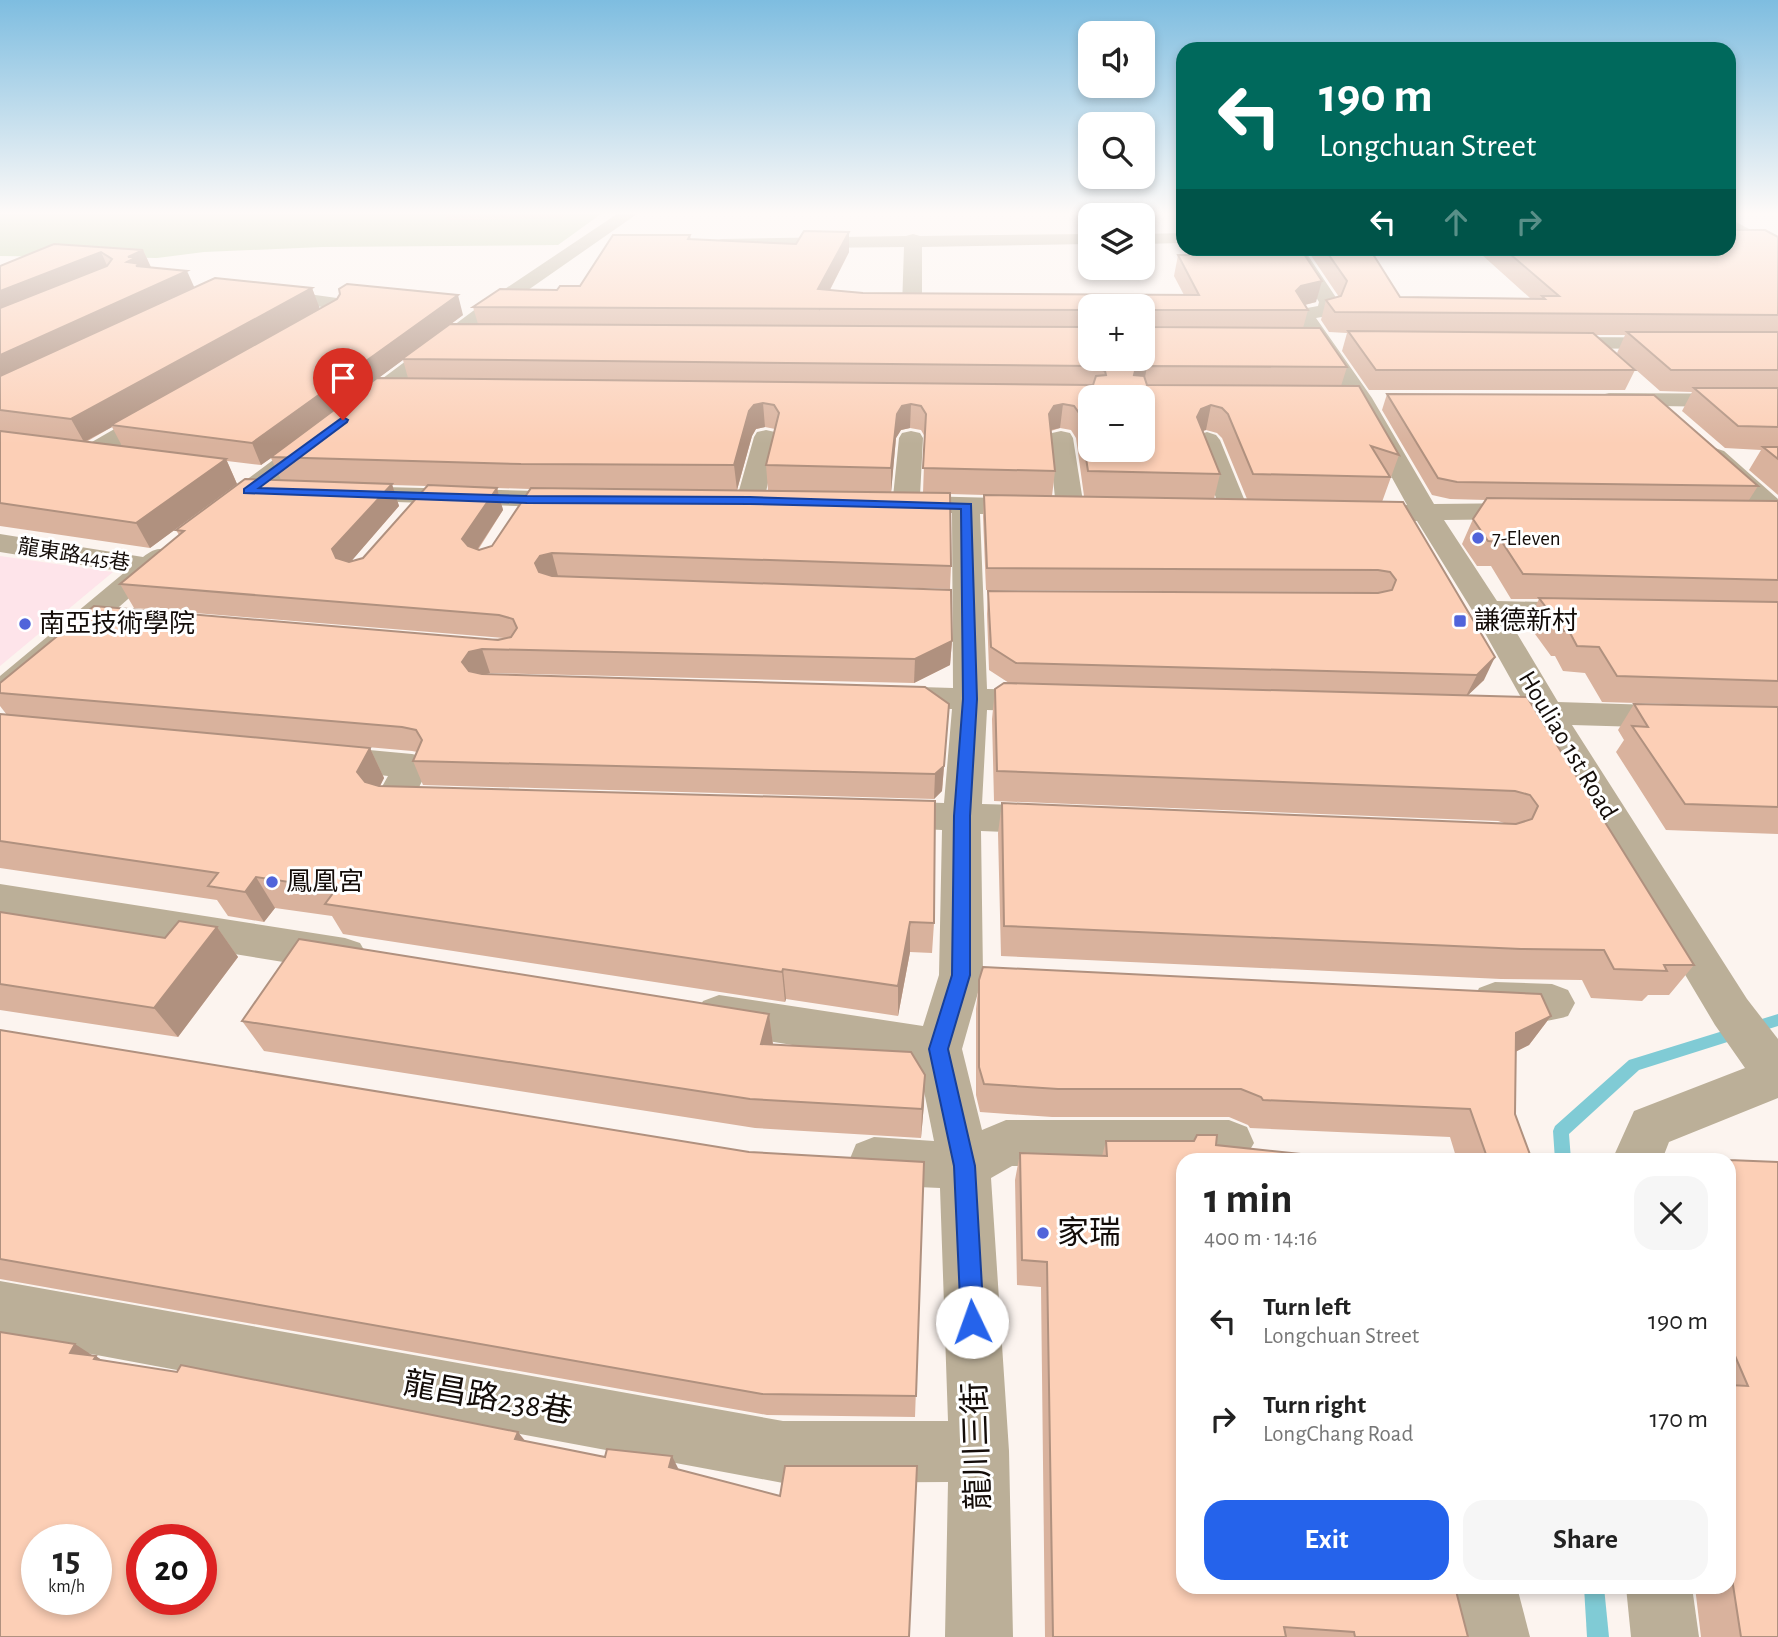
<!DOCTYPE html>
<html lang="en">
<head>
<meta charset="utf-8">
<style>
  body { margin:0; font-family:"Alegreya Sans","Noto Sans TC",sans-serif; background:#f6f6f6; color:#222; height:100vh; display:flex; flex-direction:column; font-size:26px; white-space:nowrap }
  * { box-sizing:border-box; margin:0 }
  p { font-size:23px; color:#767676 }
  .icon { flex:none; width:38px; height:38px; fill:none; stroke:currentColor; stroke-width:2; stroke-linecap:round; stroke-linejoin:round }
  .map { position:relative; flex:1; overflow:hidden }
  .panel { position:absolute; left:1176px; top:1153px; width:560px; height:441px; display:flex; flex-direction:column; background:#fff; border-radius:21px; box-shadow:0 4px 10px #0003 }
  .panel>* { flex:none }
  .hud { position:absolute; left:1176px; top:42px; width:560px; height:214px; border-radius:21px; box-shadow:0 4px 10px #0003; background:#00695c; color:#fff; overflow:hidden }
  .tools { position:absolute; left:1078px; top:21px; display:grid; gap:14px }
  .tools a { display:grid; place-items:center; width:77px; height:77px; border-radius:14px; background:#fff; box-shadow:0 4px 10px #0003; font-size:35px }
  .speed { position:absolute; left:21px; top:1524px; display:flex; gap:14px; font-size:35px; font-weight:700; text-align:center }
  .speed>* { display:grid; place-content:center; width:91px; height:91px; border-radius:50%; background:#fff; box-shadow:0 4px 10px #0003; line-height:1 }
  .speed small { font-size:18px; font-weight:400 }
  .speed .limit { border:10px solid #d22; background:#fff; color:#111 }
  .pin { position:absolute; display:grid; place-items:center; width:60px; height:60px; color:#fff; margin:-72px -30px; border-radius:50% 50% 50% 0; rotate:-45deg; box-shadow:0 0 7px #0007 }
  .pin .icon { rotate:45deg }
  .me { position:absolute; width:77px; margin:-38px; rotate:357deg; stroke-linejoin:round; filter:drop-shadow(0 0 5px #0008) }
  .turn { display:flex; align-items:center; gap:24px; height:147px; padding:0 28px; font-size:32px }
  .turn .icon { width:91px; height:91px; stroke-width:2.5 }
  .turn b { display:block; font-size:49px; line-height:60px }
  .lanes { display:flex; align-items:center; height:66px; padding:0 28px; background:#0003; justify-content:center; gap:35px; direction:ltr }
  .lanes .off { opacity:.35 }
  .round { display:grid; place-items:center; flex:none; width:74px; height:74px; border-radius:21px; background:#f6f6f6 }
  .headline { display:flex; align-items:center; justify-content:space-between; height:119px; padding:0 28px }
  h1 { font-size:42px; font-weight:700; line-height:52px }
  .primary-button { display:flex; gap:14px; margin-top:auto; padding:14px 28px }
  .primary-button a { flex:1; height:80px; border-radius:21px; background:#2563eb; color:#fff; font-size:28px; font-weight:700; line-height:80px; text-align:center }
  .primary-button a+a { background:#f6f6f6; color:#222 }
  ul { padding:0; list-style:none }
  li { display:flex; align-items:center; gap:21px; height:98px; padding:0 28px }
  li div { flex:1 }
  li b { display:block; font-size:26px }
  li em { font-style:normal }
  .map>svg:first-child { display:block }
</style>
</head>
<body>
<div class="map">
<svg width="1778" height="1637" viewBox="0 0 1778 1637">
  <rect width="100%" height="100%" fill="#fcf4ef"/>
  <polygon fill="#fee4ea" points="0,556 113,572 0,666"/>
  <polygon fill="#bdcda1" points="0,214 601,214 558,245 322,247 204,252 157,258 0,256"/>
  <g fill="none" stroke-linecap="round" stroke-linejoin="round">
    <g fill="#80cbd5" fill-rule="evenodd">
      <polygon points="1778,1014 1778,1026 1639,1070 1569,1134 1571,1160 1555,1160 1553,1131 1555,1126 1629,1060"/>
      <polygon points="1584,1587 1604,1587 1609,1637 1587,1637"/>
    </g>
    <g fill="#bbaf98" fill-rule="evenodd">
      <polygon points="617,214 637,214 495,313 234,516 224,518 214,516 210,510 214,504 481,305"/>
      <polygon points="1729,218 1778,245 1778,259 1729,230"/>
      <polygon points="1183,233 1183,243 1143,244 1143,234"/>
      <polygon points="913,234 920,236 1090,234 1090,244 922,247 922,308 919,312 905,312 902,308 904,247 721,249 712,244 721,239 906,236"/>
      <polygon points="1285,248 1303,248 1339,302 1333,315 1316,318 1372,398 1434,504 1530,503 1540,505 1544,511 1540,517 1530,519 1444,520 1497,601 1584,603 1595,605 1600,612 1595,619 1584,621 1509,620 1558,702 1778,709 1778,731 1572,725 1747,999 1778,1039 1778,1098 1669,1142 1662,1160 1612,1160 1634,1111 1745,1068 1715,1025 1536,724 1483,722 1471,719 1466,711 1471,703 1483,700 1523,701 1472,610 1417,521 1356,521 1346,519 1342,513 1346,507 1407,505 1348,398 1293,314 1296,310 1318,306 1319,302"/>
      <polygon points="265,288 337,298 345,312 342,316 306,337 290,337 287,332 290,327 324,310 322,307 258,298 255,294 258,290"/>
      <polygon points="1553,337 1778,338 1778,350 1545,348 1542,343 1545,338"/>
      <polygon points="1609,393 1778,394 1778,408 1601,405 1597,400 1601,395"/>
      <polygon points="164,403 172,405 176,410 172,415 96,460 87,463 78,460 74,455 78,450 156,405"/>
      <polygon points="766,430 775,432 778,437 764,501 760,507 750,509 740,507 736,501 754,437 757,432"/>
      <polygon points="911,431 920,433 923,438 920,496 1037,499 1047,501 1051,507 1047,513 1037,515 980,514 987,689 1045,690 1057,693 1062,701 1057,709 1045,712 987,710 982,804 1051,806 1065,810 1070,820 1065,830 1051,834 981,831 983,975 962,1049 982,1130 1006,1120 1229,1120 1247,1127 1254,1143 1244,1160 1183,1160 1183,1166 1012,1166 991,1178 1009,1451 1013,1637 945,1637 948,1482 783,1483 0,1337 0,1281 783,1421 948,1421 940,1188 874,1185 856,1178 849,1161 856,1144 874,1137 934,1141 919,1066 719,1033 703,1027 696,1014 703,1001 719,995 923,1026 939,975 942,830 883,827 869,824 864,814 869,804 883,801 944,803 952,709 888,708 876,705 871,697 876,689 888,686 953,688 952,513 906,513 888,510 884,504 893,497 899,438 902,433"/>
      <polygon points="1061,431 1070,433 1073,438 1084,508 1080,514 1070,516 1060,514 1056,508 1049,438 1052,433"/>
      <polygon points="1207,432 1216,435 1220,440 1249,511 1245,517 1235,519 1225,517 1221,511 1194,440 1198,435"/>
      <polygon points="1715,448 1724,451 1778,499 1778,522 1768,520 1706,461 1702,456 1706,451"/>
      <polygon points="345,486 575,492 585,494 589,500 585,506 575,508 335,500 332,494 335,488"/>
      <path d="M0,534l143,23c10,-8 16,-10 29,-7l5,6 -165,145 -12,3v-28l125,-104 -125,-20z"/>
      <path d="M326,746l86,8 13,3 5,9 -12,23 23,4 6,9 -6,9c-20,6 -41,5 -61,-1l-6,-9 14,-25 -75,-9 -5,-9 5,-9z"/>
      <polygon points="0,884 345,938 360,943 367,955 360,967 345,972 0,916"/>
      <path d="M1495,982l57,2 16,6 7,13 -7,13c-27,9 -62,7 -89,-2l-6,-13 6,-13z"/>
      <polygon points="1451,1587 1517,1587 1530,1637 1462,1637"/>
      <polygon points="1626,1587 1692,1587 1699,1637 1631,1637"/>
    </g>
  </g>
  <g fill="#d9b29d" fill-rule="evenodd">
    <polygon points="440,214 565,214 563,218 447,220 446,215 440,215"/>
    <path d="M849,232v20l-19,38 33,3 321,2 -10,-19 4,-21h13v-7h9l116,54 -11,3 3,5 -5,18 44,39 -6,19 58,69 -17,47 -135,-3 -25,-61 -5,-5 -11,-3 -4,1 18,43 -6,25 189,3 81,178 -16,15 226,270 -25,30h-21l-6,6 -51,-3 -9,-18 -81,-1 -500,-23 -3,-123 4,-30 505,21 -9,-3 -504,-20 -2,-82 3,-30 14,-6 -20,-13 -2,-56 1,-23 382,1 -384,-2 -3,-73 1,-22 38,1 -72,-2 1,72 -1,23 -345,-11 347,63 -2,24 -36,18 -424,-10 -4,1 463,30 -7,87 -8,8 -511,-14 -10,-24 4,-9 -5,-1 -45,-4 3,1 14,30 -4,8 554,137 -2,30 -22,-1 -12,64 -112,-17 -1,3 -442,-68 -11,-18 -57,-8 -11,14 -36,-6 -11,-16 -217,-32v-154l7,1 -7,-9v-23l504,-45 -370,-30 -14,-24 59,-49 -3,-5 105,-50 -10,-22 -10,7 -34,-4 10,23 -87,64 -150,-22v-260l54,-22 89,6 8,17 43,20 118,1 7,20 144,7 -12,9h27l-5,-17 84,-17 23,-4 110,-51 1,4 105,5zM1090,306l53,53h-53zM403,360l5,18h-30zM112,427l10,19 -36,-4zM765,427l10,2 -9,36 2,25h-31l15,-54 4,-7zM910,428l11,2 4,7 -2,56 -32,-1 5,-54 5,-8zM1060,428l11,2 5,8 8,58h-32l3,-25 -4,-40zM392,485l35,1 -64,72 -12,3 48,-55zM497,488l33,1 -38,57 -13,4h-1l25,-40z"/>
    <polygon points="1778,237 1778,495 1749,470 1761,450 1725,448 1682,411 1692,392 1660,391 1617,353 1625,335 1595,335 1635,370 1625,390 1369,390 1342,351 1347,333 1329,332 1321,320 1326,300 1339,297 1310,254 1311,248 1366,248 1400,297 1530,298 1481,254 1483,248 1729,248"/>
    <polygon points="1387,394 1758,486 1749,500 1778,501 1778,707 1602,702 1585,673 1563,671 1555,656 1551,656 1527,623 1539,599 1511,599 1491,566 1477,566 1462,544 1473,519 1486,500 1450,499 1432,495 1382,410"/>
    <polygon points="1634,704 1778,707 1778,834 1666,830 1616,752 1624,740 1618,730"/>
    <polygon points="0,912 165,938 217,927 238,957 178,1037 0,1010"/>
    <polygon points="979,980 1551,1016 1529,1045 1515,1052 1515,1114 1532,1160 1457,1160 1450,1137 1250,1128 1248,1125 1229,1117 1052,1117 980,1112 976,1095 976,1009"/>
    <polygon points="769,1014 773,1045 924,1104 921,1138 755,1128 264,1051 242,1021"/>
    <polygon points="0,1030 749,1152 924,1162 915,1417 767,1415 0,1279"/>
    <polygon points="1106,1141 1216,1145 1183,1160 1468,1637 1045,1637 1041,1287 1017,1285 1015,1180 1020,1153 1102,1156"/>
    <polygon points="1704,1159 1778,1162 1778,1637 1701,1637 1695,1587 1729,1587 1729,1160 1703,1160"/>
  </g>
  <g fill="#b0917f">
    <polygon points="849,232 849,252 819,311 818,289"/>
    <polygon points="143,250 152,270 145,287 127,262 128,257"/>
    <polygon points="101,252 110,272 0,316 0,291"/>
    <polygon points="187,271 196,291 0,383 0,355"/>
    <polygon points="1322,281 1316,302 1296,307 1296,291 1301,286"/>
    <polygon points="312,288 320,309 111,425 112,427 84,442 71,419"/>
    <polygon points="458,295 463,315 273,457 271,457 271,458 261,465 252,443"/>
    <polygon points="1147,366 1143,389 1131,395 1135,371"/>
    <polygon points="763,403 765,427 756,429 752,436 737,490 734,465 749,411 754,405"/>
    <polygon points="911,404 910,428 901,430 896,438 891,493 891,468 897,414 902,406"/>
    <polygon points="1063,404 1060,428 1051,430 1046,438 1049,414 1054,406"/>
    <polygon points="1211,405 1206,430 1196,433 1197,417 1201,409"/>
    <polygon points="226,459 237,484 150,548 136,523"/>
    <polygon points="392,484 399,506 342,572 332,549"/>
    <polygon points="497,488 503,510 469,562 462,539"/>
    <polygon points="552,553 558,576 541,587 535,563 540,556"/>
    <polygon points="952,641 950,665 914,683 915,659"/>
    <polygon points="482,649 490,673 477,676 470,686 462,662 469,652"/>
    <polygon points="1495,657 1484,680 1465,698 1477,675"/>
    <polygon points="949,704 942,791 934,799 935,774"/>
    <polygon points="370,748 384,778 372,802 357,772"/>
    <polygon points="256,877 275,908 264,922 245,892"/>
    <polygon points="910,922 910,952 898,1016 898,986"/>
    <polygon points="217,927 238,957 178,1037 154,1008"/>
    <polygon points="783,969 786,999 785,1002 782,972"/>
    <polygon points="769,1014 773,1045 761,1044"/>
    <polygon points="1551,1016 1529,1045 1495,1062 1516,1033"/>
    <polygon points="925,1075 924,1104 921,1138 922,1109"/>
    <polygon points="75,1344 95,1357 96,1356 129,1379 70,1353"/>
    <polygon points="518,1432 534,1452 515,1439"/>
    <polygon points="672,1456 682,1476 669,1467"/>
  </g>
  <g fill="#fccfb6" stroke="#b0917f" stroke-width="2" fill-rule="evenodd">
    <polygon points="1729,230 1765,230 1778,237 1778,315 1335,312 1326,300 1341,296 1347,281 1324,248 1366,248 1368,251 1371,251 1400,297 1545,299 1542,296 1559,296 1503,248 1729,248"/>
    <path d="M804,231l45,1 -31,57 45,4 336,2 -21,-40h25l-3,-7h100l22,33 -21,5 -5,5 12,19h-161l-3,3v12l3,2 173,1 27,39 -200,-1 -12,5 -1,4 10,1 3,9 212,1 40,69 -28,-9 19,31 -137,-3 -25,-60 -6,-6 -11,-3 -10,4 -4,8 23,57 -132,-3 -9,-58 -5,-7 -11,-2 -9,2 -5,8 6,57 -132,-3 3,-54 -5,-8 -10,-2 -9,2 -5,8 -6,54 -125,-3 13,-52 -5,-8 -11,-2 -9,2 -5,6 -15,54 -213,-1 -250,-7 106,-79 716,7 3,-9 10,-1 -1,-4 -12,-5 -691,-7 48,-35 640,3v32h53v-53h-53v4l-617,-3 27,-18 57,1 3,-4h20l33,-51h77l-2,4 108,5zM1090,397h53v53h-53z"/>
    <polygon points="54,244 143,250 128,257 137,257 127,262 141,264 136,266 187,271 0,355 0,308 107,266 112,259 101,252 0,291 0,266"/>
    <polygon points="215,278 312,288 71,419 0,410 0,376"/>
    <polygon points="347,284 458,295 252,443 111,425 337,299 340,294 339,289"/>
    <polygon points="1348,331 1593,333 1635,370 1376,370"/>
    <polygon points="1627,332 1778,332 1778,370 1671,370"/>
    <polygon points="1694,388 1778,388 1778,427 1738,426"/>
    <polygon points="1387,394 1654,395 1758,486 1457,482 1438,478"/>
    <polygon points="0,431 226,459 136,523 0,503"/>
    <polygon points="1763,447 1778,447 1778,459"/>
    <polygon points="245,479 392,484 332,549 336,558 349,562 363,558 428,485 497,488 462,539 468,546 479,550 492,546 531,488 950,493 951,566 552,553 540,556 535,563 539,572 552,576 951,590 952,641 915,659 482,649 469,652 462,662 469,671 482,674 925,687 949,704 944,766 935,774 413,761 422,740 416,730 402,727 0,693 0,683 94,606 498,640 511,637 517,628 513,619 499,615 120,584 184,531 176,530"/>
    <polygon points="984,495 1403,502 1495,657 1477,675 1016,663 991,647 988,591 1378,593 1392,590 1396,580 1390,572 1378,570 987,568"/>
    <polygon points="1487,498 1778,501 1778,580 1523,574 1502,542 1488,541 1473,519"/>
    <polygon points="1539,598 1778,602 1778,681 1617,676 1599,647 1577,646 1569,631 1564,631"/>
    <polygon points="1004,683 1527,697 1694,965 1664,965 1667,971 1614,969 1604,950 1521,949 1004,926 1002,803 1516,824 1532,819 1538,806 1530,795 1515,791 997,771 995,689"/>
    <polygon points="1634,704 1778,707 1778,807 1685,804 1632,726 1648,727"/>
    <polygon points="0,714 370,748 357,772 365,782 379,786 935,801 934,923 910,922 898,986 783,969 782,972 325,904 336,889 256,877 245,892 208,886 218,873 0,841"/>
    <polygon points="0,912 165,938 179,921 217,927 154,1008 0,984"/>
    <polygon points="299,939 769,1014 761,1044 911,1052 925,1075 922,1109 750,1099 242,1021"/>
    <polygon points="983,967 1541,994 1551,1016 1516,1033 1515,1114 1532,1160 1488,1160 1470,1109 1263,1100 1261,1097 1241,1089 1058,1089 984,1084 979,1067 979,980"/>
    <polygon points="0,1030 749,1152 924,1162 916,1396 762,1394 0,1259"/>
    <polygon points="1197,1135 1217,1135 1216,1145 1358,1160 1183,1160 1183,1587 1455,1587 1468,1637 1355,1637 1354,1632 1284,1627 1286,1637 1053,1637 1047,1262 1022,1260 1020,1153 1107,1156 1106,1141 1194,1141"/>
    <polygon points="1704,1159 1778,1162 1778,1637 1741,1637 1731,1572 1729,1572 1729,1385 1748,1386 1729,1342 1729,1160 1705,1160"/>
    <path d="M0,1332l75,12 -5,9 26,3 -2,3 83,13 4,-7 337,67 -3,7 90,18 2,-8 65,7 -3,11 111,29 5,-30h132l-8,171h-909zM37,1540h59v60h-59zM142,1540h59v60h-59z"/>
  </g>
  <linearGradient id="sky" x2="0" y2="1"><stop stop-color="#7ebde0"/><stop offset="0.48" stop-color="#fefaf8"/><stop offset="1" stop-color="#fefaf8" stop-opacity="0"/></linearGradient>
  <rect width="1778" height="444" fill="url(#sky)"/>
  <polygon fill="#2563eb" stroke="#184099" stroke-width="2" points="343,417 348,420 347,422 259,488 527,496 750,497 971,504 977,699 970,816 970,975 948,1049 975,1166 984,1322 981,1330 972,1333 964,1330 961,1322 954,1166 929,1049 952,975 954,816 963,699 961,509 750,504 527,503 244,493 244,489"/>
  <g fill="#5164da" stroke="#fff" stroke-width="2.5">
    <circle cx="1478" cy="538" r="7"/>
    <rect x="1453" y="614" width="14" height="14" rx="3.5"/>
    <circle cx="25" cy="624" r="7"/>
    <circle cx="272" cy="882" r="7"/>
    <circle cx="1043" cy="1233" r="7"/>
  </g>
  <g text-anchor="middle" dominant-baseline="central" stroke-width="6" stroke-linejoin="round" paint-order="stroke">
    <g font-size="21" fill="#140d09" stroke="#fff" text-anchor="start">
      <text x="1492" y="538">7-Eleven</text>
    </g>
    <g font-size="21" fill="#140d09" stroke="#fff">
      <text transform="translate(74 555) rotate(9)">龍東路445巷</text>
    </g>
    <g font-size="26" fill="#140d09" stroke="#fff" text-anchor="start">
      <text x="1474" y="621">謙德新村</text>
      <text x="39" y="624">南亞技術學院</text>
      <text x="286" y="882">鳳凰宮</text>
    </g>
    <g font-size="26" fill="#140d09" stroke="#fff">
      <text transform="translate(1568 745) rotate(59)">Houliao 1st Road</text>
    </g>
    <g font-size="32" fill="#140d09" stroke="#fff" text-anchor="start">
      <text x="1057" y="1233">家瑞</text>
    </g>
    <g font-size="32" fill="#140d09" stroke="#fff">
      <text transform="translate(488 1398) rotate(10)">龍昌路238巷</text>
      <text transform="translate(977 1446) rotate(-92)">龍川三街</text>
    </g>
  </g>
</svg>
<div class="tools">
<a><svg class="icon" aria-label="sound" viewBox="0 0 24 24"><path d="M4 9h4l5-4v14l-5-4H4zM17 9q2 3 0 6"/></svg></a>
<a><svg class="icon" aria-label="search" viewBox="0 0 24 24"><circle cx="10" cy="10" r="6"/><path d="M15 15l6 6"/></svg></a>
<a><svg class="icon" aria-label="layers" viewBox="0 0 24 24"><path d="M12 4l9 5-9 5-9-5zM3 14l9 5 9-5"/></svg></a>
<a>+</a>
<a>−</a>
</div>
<div class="speed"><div>15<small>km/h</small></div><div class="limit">20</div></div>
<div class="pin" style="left:343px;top:420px;background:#d93025"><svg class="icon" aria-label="arrive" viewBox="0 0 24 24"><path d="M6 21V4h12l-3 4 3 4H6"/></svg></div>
<svg class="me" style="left:972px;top:1322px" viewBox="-20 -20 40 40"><circle r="19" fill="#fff"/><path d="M0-13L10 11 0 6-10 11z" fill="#2563eb"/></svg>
<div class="hud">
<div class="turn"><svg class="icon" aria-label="left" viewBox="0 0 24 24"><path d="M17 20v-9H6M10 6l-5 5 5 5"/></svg><div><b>190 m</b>Longchuan Street</div></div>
<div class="lanes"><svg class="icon" aria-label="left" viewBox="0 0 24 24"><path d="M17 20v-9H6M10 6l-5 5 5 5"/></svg><svg class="icon off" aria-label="ahead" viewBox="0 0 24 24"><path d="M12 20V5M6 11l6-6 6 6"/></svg><svg class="icon off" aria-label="right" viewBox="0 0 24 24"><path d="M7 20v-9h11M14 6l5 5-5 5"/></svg></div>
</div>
<section class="panel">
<div class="headline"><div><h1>1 min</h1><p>400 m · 14:16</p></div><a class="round"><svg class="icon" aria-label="close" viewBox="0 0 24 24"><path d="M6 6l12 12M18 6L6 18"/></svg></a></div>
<ul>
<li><svg class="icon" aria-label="left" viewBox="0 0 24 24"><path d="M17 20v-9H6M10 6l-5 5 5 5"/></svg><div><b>Turn left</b><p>Longchuan Street</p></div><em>190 m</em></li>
<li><svg class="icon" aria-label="right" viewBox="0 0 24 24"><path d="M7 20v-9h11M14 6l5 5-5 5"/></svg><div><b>Turn right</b><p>LongChang Road</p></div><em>170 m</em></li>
</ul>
<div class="primary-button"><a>Exit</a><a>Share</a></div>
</section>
</div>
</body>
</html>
